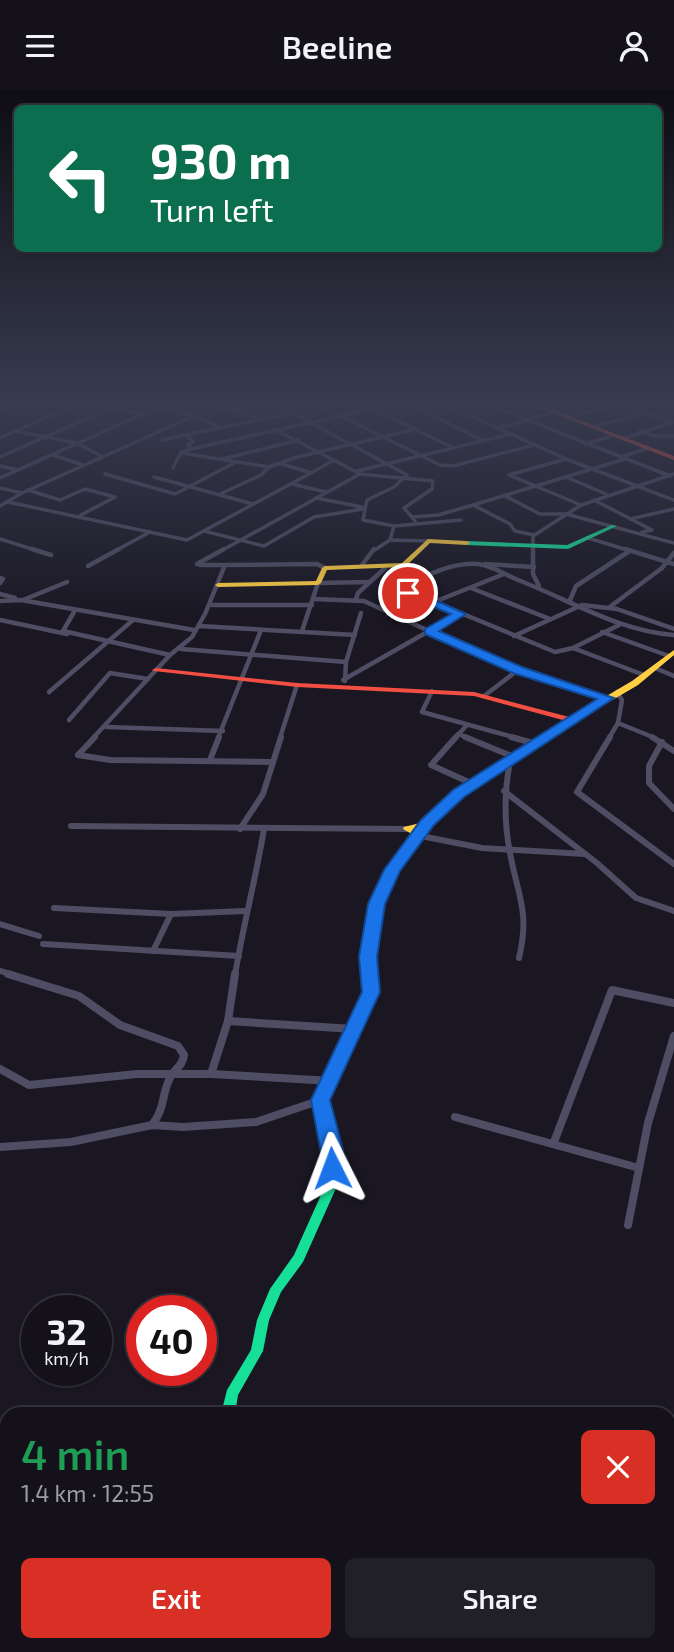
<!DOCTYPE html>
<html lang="en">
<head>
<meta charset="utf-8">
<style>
  body { margin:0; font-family:"Exo 2",sans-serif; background:#211f27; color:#f1f3f6; height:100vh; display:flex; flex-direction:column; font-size:26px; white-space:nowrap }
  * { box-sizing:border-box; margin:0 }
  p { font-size:23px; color:#9d9da2 }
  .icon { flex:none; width:38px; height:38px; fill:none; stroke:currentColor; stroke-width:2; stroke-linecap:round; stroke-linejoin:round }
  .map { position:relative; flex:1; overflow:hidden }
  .details { position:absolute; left:0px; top:1316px; width:676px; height:245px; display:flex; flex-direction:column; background:#14111a; border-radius:21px 21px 0 0; box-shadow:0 2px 5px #0004,0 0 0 2px #333139 }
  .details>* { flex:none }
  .banner { position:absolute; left:14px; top:14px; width:648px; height:147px; border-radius:10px; box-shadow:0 2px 5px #0004,0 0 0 2px #333139; background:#0b6e4f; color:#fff; overflow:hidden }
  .speed { position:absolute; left:21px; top:1204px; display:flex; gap:14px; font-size:35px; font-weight:700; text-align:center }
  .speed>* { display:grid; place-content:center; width:91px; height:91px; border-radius:50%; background:#14111a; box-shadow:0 2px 5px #0004,0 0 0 2px #333139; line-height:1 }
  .speed small { font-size:18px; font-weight:400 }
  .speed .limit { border:10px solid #d22; background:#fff; color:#111 }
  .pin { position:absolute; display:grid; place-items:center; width:60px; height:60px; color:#fff; margin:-30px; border:4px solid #fff; border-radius:50%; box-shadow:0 2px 7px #0007 }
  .me { position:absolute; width:77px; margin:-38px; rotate:357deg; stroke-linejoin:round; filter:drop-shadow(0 0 5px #0008) }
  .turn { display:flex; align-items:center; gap:24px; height:147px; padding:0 21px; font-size:32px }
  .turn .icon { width:91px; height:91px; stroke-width:2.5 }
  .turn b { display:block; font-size:49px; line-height:60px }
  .round { display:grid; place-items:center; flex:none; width:74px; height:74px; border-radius:10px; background:#211f27 }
  .overview { display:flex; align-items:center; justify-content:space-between; height:119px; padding:0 21px }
  h1 { font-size:42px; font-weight:600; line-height:52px; color:#1e9e55 }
  .button { display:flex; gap:14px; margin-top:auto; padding:14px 21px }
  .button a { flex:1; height:80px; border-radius:10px; background:#d93025; color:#fff; font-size:28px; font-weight:600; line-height:80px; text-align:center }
  .button a+a { background:#211f27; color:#f1f3f6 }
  header { display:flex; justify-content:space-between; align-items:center; height:91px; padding:0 21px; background:#14111a; font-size:32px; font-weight:600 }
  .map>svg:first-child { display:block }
</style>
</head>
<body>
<header><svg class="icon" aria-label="menu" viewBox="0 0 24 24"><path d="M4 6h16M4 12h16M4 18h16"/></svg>Beeline<svg class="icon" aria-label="person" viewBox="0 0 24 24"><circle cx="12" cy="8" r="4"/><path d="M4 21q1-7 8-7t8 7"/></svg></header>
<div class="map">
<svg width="674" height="1561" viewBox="0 0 674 1561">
  <rect width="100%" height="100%" fill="#1a1723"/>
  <polygon fill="#172e2f" points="669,1457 674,1459 674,1561 292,1561 357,1554 668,1554"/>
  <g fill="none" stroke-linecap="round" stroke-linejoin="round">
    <g stroke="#4f4d63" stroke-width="3.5">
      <polyline points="86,311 140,322"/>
      <polyline points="199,311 258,326"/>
      <polyline points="273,311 407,384 394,396 367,409 363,429 394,435 461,429"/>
      <polyline points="313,311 440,374 453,375 534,354"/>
      <polyline points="359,311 454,357"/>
      <polyline points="406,311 482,349"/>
      <polyline points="440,311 566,368 674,409"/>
      <polyline points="482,311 670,385"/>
      <polyline points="619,313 645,322"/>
      <polyline points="542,316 563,311"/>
      <polyline points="0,317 7,317"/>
      <polyline points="160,317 198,326 219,336"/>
      <polyline points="234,317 263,311"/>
      <polyline points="567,326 626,311"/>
      <polyline points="591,336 647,322 673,331"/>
      <polyline points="498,337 556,321"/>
      <polyline points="15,340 77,352 101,365"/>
      <polyline points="278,340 360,383 433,390 432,398 404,417 412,426"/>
      <polyline points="640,340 654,345 674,345"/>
      <polyline points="186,344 193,351 188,354 191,358"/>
      <polyline points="0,347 81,311"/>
      <polyline points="622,348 673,331"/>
      <polyline points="161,349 292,322"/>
      <polyline points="585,353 612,345"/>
      <polyline points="182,362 269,376"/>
      <polyline points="53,364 83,374"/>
      <polyline points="0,366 124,311"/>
      <polyline points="621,366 648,357"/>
      <polyline points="222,368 299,349"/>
      <polyline points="282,373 311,382 334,369"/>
      <polyline points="0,375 18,379"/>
      <polyline points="173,377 181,361 191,358 404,311"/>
      <polyline points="357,380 511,343"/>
      <polyline points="105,383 175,403 236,371"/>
      <polyline points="509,384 581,414"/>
      <polyline points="509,384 566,368"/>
      <polyline points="154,386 253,413"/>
      <polyline points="566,386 606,403"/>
      <polyline points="0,387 170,311"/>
      <polyline points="292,393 326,401"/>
      <polyline points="0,397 22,402 0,415"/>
      <polyline points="28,399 60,409 85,398 115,406 81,424"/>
      <polyline points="22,402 194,325"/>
      <polyline points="220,403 261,384 269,376 297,366 417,338"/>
      <polyline points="505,405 540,423 566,423 674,452"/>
      <polyline points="316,407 362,416"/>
      <polyline points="594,409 652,439 642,441"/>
      <polyline points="8,411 187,449 311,382"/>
      <polyline points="630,428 674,418"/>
      <polyline points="415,430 412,426 438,424 473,414"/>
      <polyline points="204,440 264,455 314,426 363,418"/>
      <polyline points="534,444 515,440 510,433 473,414 625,368"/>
      <polyline points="588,447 631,460"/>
      <polyline points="0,448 38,460"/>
      <polyline points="390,449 428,450"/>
      <polyline points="115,460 150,441"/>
      <polyline points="221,460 360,383"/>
      <polyline points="373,460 390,449 394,435"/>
      <polyline points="533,460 533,445 581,414 674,383"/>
    </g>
    <g stroke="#4f4d63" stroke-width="4.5">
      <polyline points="32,458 51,464"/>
      <polyline points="533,458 533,483 539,495"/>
      <polyline points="625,458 674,473"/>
      <polyline points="197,473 224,458"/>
      <polyline points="485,473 534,476"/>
      <polyline points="225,474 317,473 325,477"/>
      <polyline points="362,474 374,458"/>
      <polyline points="88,475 119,458"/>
      <path d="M504,483l-70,28 -32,-14c23,-12 49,-26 76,-24 13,1 28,11 40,16 52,20 100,51 156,55"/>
      <polyline points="0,487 3,488 0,492"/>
      <polyline points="471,497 550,528"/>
      <polyline points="0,503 15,507"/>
      <polyline points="313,508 364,510 429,540"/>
      <polyline points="356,508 358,502 385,477"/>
      <polyline points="23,509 67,491"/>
      <polyline points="570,509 576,495 628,461"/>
      <polyline points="0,510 21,509 194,539"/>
      <polyline points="434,511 555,561 573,557 619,534"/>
      <polyline points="212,514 312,514"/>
      <polyline points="611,515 662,477 674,462"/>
      <polyline points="74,521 63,540 170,564"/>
      <polyline points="388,523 424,508"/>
      <polyline points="460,523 429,540 518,579 607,607"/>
      <polyline points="0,529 67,543"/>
      <polyline points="199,535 355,544"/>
      <polyline points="302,540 318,492 369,491"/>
      <polyline points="602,541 669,565"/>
      <polyline points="514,545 582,514 617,518 674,538"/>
      <polyline points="573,557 644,584"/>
      <polyline points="181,558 346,571"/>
      <polyline points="655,577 674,585"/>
      <polyline points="343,589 429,540"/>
      <polyline points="345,590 346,571 361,522"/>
      <polyline points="432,600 422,621 517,647"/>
      <polyline points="49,601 133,529"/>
      <polyline points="617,601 622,609 618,632 655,647"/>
      <polyline points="484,605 518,579"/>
      <polyline points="69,629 110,582 148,588"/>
      <polyline points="107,636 223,640"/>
      <polyline points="458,643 469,647"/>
      <polyline points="93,647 170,564 192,546 205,523 225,474 200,474"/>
      <polyline points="218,647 261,539"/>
      <polyline points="280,647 297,594"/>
      <polyline points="455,647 467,634"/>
      <polyline points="609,647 618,632"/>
    </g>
    <g stroke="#4f4d63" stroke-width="6">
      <polyline points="456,646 431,674 473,693"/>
      <polyline points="465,646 514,666"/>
      <polyline points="511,646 533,652"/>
      <polyline points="610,646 577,701 674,773"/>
      <polyline points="652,646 674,660"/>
      <polyline points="662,651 649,675 649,692 674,718"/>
      <polyline points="78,664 95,646"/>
      <polyline points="78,664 110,669 272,671"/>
      <polyline points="210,669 219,646"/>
      <path d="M510,671c-6,30 -6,60 0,91 8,44 20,58 9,105"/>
      <polyline points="504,700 597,772 636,807 674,820"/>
      <polyline points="71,735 407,738"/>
      <polyline points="240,738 263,703 281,646"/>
      <polyline points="421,745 482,757 585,763"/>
      <polyline points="54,817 171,823 245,820"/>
      <polyline points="0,833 39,845"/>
      <polyline points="43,853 239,865"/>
      <polyline points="153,860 171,823"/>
      <polyline points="0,880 14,884"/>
      <path d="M235,884c8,-49 21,-97 29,-146"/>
    </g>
    <g stroke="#4f4d63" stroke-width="8">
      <path d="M8,883l71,22 41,29 58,21 6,9c-1,11 -10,14 -14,23 -9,18 -4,28 -18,47"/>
      <polyline points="228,930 354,938"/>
      <polyline points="0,978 29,994 137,983 211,983 332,990"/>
      <polyline points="211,983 228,930 235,883"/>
      <polyline points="455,1026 639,1077"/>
      <polyline points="554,1051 612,899 674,912"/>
      <polyline points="0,1056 71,1051 152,1034 183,1036 256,1031 321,1009"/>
      <polyline points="628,1134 648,1032 674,945"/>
    </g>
    <g fill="#16e098" fill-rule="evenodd">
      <polygon points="612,434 617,435 568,458 467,454 464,452 467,450 567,454"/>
      <polygon points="326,994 330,995 331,998 326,1009 339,1059 337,1095 303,1171 281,1201 269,1229 263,1260 238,1304 235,1323 221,1323 227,1299 251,1259 257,1229 270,1198 294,1164 325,1095 327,1059 316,1009 322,995"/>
    </g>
    <g fill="#ffcf43" fill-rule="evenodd">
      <polygon points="428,448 467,450 470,452 467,454 430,452 406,475 404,476 327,479 321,492 318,494 218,496 215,494 218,492 316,490 322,477 325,475 402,472"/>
      <polygon points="674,559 674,564 638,594 553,644 453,712 423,746 417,746 403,738 404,736 428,730 447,708 547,640 632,590"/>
    </g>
    <g fill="#f24e42" fill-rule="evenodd">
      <polygon points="527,311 532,311 674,365 674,369 527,312"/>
      <polygon points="156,577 297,592 474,601 577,628 578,630 574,632 474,605 297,596 154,580 152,579"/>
      <polygon points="420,741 424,744 396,780 381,813 373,866 376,901 331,998 330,1001 326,1002 322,1001 321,998 366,901 363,866 371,813 388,779 417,742"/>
      <polygon points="134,1554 151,1554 148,1561 131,1561"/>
    </g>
  </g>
  <linearGradient id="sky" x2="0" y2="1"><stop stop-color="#0e0d13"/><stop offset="0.59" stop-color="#383c50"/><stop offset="1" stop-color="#383c50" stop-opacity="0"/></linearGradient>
  <rect width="674" height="529" fill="url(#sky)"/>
  <polygon fill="#1a73e8" stroke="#114b97" stroke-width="2" points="404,499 413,499 466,523 439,540 522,576 614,607 464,706 434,734 400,780 385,813 377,866 380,901 330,1009 343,1059 340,1083 325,1083 311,1009 362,901 359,866 368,813 384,779 421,729 453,699 597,608 513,582 425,543 425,538 451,523 404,504"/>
</svg>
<div class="speed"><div>32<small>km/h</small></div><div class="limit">40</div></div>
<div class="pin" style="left:408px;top:502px;background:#d93025"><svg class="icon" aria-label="arrive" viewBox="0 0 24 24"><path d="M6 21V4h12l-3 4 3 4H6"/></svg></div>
<svg class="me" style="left:332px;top:1077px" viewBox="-20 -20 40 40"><path d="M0-17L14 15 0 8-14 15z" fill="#1a73e8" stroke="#fff" stroke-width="4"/></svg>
<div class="banner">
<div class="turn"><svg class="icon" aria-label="left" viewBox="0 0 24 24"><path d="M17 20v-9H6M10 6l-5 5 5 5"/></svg><div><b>930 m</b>Turn left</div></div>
</div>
<section class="details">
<div class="overview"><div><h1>4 min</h1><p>1.4 km · 12:55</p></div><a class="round" style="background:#d93025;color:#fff"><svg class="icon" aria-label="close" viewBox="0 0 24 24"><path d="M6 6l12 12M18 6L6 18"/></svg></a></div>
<div class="button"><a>Exit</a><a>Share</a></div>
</section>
</div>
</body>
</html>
